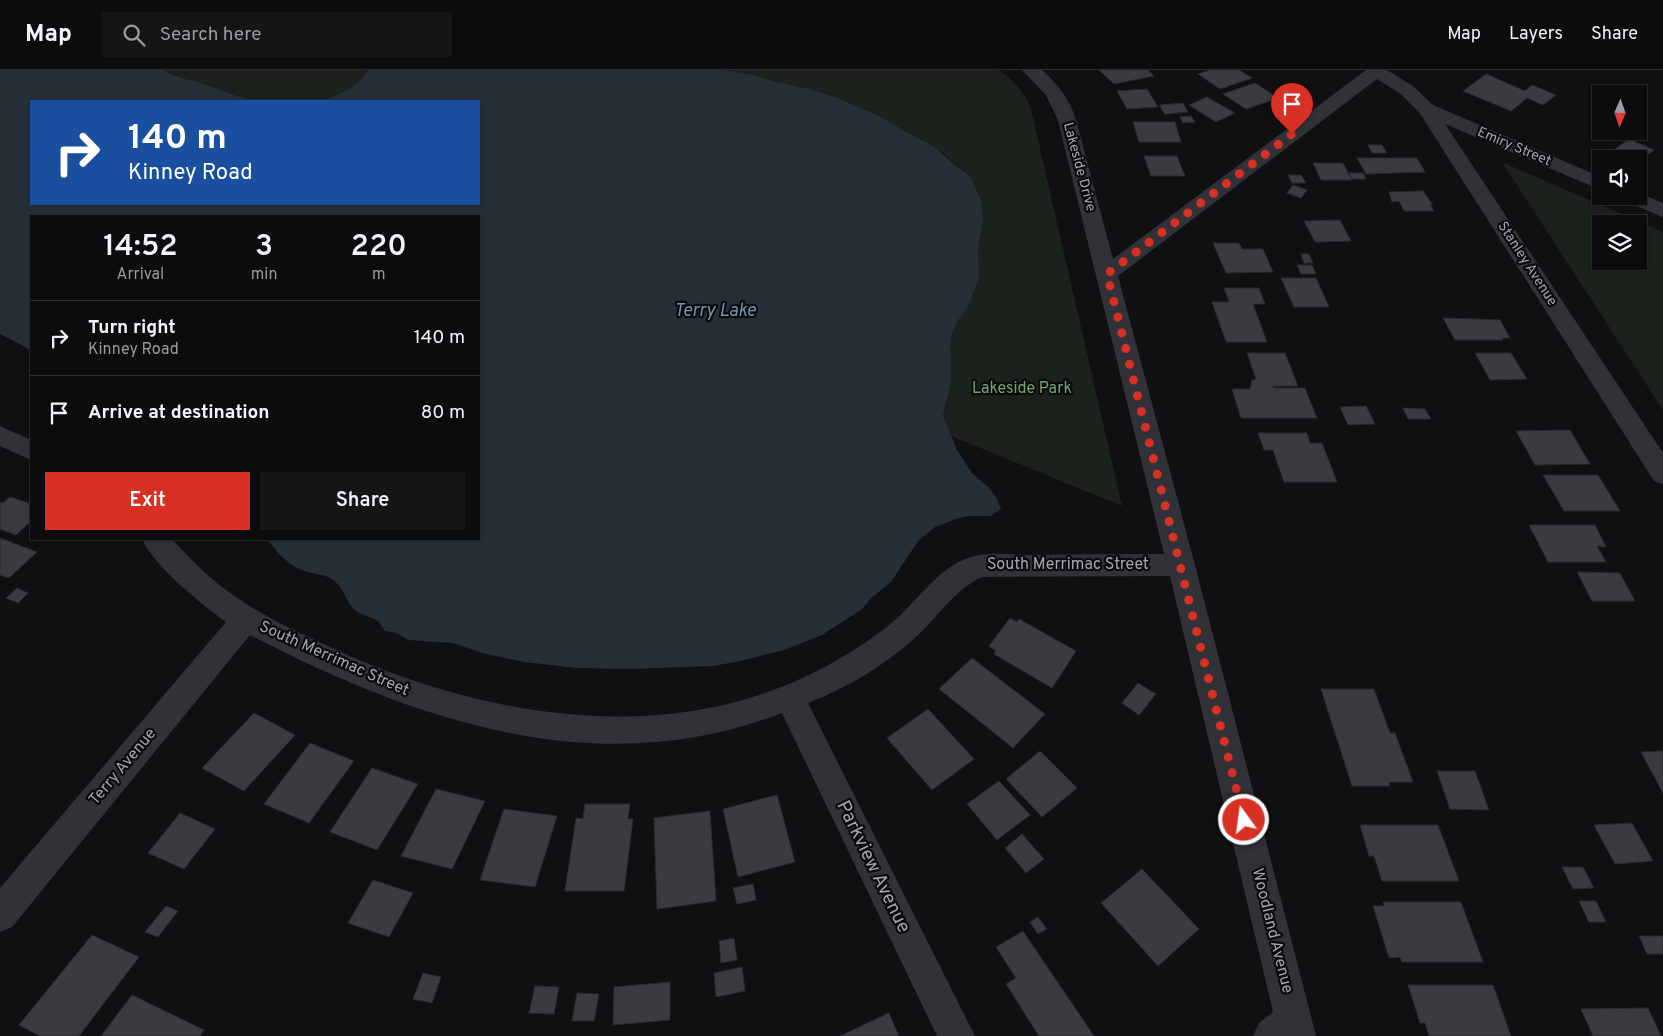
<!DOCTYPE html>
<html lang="en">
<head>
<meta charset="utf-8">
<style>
  body { margin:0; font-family:Overpass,sans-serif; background:#151517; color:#f1f3f6; height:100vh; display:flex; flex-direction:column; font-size:19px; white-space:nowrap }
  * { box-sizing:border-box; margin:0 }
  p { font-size:16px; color:#9a9b9e }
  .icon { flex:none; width:28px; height:28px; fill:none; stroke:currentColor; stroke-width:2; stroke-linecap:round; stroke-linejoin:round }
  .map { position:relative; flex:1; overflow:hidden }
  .sheet { position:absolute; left:30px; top:145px; width:450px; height:325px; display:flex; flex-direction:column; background:#0c0c0e; border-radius:0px; box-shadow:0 1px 4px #0004,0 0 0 1px #2c2c2e }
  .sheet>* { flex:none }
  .hud { position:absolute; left:30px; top:30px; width:450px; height:105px; border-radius:0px; box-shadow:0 1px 4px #0004,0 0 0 1px #2c2c2e; background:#1a4fa0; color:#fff; overflow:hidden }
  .needle { width:32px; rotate:182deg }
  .controls { position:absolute; left:1592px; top:15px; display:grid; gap:10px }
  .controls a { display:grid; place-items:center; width:55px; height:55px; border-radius:0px; background:#0c0c0e; box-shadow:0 1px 4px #0004,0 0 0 1px #2c2c2e; font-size:25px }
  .pin { position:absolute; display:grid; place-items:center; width:42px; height:42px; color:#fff; margin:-51px -21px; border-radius:50% 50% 50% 0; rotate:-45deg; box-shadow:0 0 5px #0007 }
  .pin .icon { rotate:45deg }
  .me { position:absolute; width:55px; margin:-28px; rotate:346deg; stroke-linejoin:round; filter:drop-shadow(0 0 4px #0008) }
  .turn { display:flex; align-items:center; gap:18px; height:105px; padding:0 15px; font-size:22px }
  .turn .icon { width:65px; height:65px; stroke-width:2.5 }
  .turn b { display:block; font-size:35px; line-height:42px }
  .eta { display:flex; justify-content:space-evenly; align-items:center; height:85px; text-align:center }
  .eta b { font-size:30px; font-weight:600; line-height:35px }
  .action { display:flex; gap:10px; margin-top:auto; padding:10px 15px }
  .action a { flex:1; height:58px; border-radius:0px; background:#d93025; color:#fff; font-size:20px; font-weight:600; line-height:58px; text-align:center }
  .action a+a { background:#151517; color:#f1f3f6 }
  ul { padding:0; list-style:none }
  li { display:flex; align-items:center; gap:15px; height:75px; padding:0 15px; border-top:1px solid #2c2c2e }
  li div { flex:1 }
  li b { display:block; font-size:19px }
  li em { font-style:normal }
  header { display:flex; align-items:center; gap:30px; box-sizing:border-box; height:70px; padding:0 25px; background:#0c0c0e; border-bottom:1px solid #2c2c2e }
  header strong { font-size:24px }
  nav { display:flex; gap:28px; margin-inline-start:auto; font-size:18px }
  .search { width:350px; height:45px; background:#151517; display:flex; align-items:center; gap:12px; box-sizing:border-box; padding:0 18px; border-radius:0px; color:#9a9b9e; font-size:19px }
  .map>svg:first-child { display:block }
</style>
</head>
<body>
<header>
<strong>Map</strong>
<div class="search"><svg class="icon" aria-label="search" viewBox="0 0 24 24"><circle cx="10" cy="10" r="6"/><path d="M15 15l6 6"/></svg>Search here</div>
<nav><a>Map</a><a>Layers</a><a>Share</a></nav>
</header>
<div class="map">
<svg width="1663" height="966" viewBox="0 0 1663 966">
  <rect width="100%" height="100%" fill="#101012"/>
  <g fill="#1a221b" fill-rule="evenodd">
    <path d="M163,0h205c-19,32 -51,31 -84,31 -10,0 -21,1 -31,0 -18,-3 -33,-11 -50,-17 -14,-4 -27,-7 -40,-14z"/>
    <path d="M722,0h277c14,10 26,22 32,39l91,397 -171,-70 -8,-20 7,-76 8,-20 7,-8 14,-37 -1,-27 5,-26 -1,-19 -9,-21 -4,-6 -25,-22 -40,-24 -98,-42z"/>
    <path d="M1502,92l161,70v178zM1601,154h38v37h-38z"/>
  </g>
  <path fill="#262f37" d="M0,0h163c12,7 24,9 37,13 19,6 36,14 55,18h-224v103h448v-103h-160c21,-6 37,-12 49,-31h354l32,5 19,6 33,7 31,10 36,15 61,34 35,29 4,6 9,21 1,19 -5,26 1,27 -3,12 -11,25 -7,8 -8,20 1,41 -8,35 14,34 15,23 17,15 7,9 5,12 -10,7h-24l-14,4 -18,7 -17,14 -27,41 -20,16 -9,11 -40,26 -38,15 -48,12 -24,4 -82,3 -53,-1 -53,-6 -42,-9 -29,-10 -44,-3 -13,-7 -11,-2c-10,-19 -22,-11 -33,-24 -7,-8 -9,-21 -20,-28 -10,-6 -25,-5 -36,-12 -6,-3 -13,-9 -18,-14 -4,-5 -7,-10 -12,-14h213v-323h-448v134l-31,-16z"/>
  <g fill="#3a3b40" stroke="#2a2a2e">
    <polygon points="1099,0 1148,0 1154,6 1114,14"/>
    <polygon points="1210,0 1239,0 1252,8 1220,19 1198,4"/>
    <polygon points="1486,4 1525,21 1532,15 1556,25 1543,35 1527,28 1511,41 1463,21"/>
    <polygon points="1255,13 1278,28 1246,39 1223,24"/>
    <polygon points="1147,19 1158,37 1127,39 1117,21"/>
    <polygon points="1207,27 1235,43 1216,52 1189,35"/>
    <polygon points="1183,33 1188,42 1165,44 1159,35"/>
    <polygon points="1191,46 1195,52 1183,53 1180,47"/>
    <polygon points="1133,52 1175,52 1181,72 1139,72"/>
    <polygon points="1629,69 1654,80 1639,92 1639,89 1603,88"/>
    <polygon points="1368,75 1382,75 1387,83 1372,83"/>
    <polygon points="1144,86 1177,86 1185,106 1151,106"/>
    <polygon points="1357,88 1417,88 1425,102 1366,104"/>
    <polygon points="1313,93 1343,93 1352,110 1321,110"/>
    <polygon points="1349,103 1363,103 1366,109 1352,109"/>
    <polygon points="1288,105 1301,105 1306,113 1292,113"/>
    <polygon points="1293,115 1307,120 1301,128 1287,123"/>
    <polygon points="1423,121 1433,135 1430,134 1434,141 1404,141 1399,131 1392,132 1389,122"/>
    <polygon points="1340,150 1351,171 1315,172 1304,151"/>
    <polygon points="1213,173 1239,173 1242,179 1263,179 1273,202 1226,203"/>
    <polygon points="1301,184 1309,184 1313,193 1304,193"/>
    <polygon points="1297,195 1312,195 1316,204 1301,204"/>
    <polygon points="1281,208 1316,208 1329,237 1294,237"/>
    <polygon points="1224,218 1259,218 1265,234 1253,234 1267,272 1226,272 1212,232 1229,232"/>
    <polygon points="1443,248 1500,250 1510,268 1502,268 1503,270 1455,270"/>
    <polygon points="1247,283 1285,283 1298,316 1273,316 1273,318 1305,318 1317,348 1241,348 1232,319 1250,319 1252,310 1256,309"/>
    <polygon points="1475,283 1511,283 1527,309 1490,310"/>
    <polygon points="1366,336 1375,354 1348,355 1340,337"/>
    <polygon points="1403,338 1425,339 1431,349 1408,349"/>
    <polygon points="1570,360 1590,394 1535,395 1516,361"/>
    <polygon points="1258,363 1307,363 1310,373 1322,373 1337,412 1284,412 1273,380 1264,380"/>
    <polygon points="1543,405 1598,405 1620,441 1564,441"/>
    <polygon points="10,427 31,434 31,451 16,465 0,459 0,432 3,433"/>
    <polygon points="1529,455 1595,455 1606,477 1597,476 1606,492 1548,492"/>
    <polygon points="0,468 37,482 9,508 0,505"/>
    <polygon points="1577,502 1620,503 1635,531 1592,531"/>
    <polygon points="17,518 28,523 18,533 6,528"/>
    <polygon points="1010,548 1017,552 1019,549 1076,581 1052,618 994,584 996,581 989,576"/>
    <polygon points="972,588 1045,644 1013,678 939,619"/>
    <polygon points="1138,613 1156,624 1139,645 1122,633"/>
    <polygon points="1321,619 1374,619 1390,663 1395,663 1413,712 1389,712 1390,716 1352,716"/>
    <polygon points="928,639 974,689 932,720 887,668"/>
    <polygon points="254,643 295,665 244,721 202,698"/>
    <polygon points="310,673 354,691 309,753 264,734"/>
    <polygon points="1040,681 1077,718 1042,747 1006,709"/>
    <polygon points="1663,681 1663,723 1641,682"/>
    <polygon points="372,698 418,714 377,780 330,762"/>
    <polygon points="1437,701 1475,701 1489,740 1450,739"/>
    <polygon points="999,711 1030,745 997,770 967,734"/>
    <polygon points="436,719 485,731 452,799 401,786"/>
    <polygon points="777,725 795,792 738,807 723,739"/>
    <polygon points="585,734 630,734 628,749 633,749 624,821 565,821 576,748 583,749"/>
    <polygon points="504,739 557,746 535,817 480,810"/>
    <polygon points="710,741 716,831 657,839 654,748"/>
    <polygon points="180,743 215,759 184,799 148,783"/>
    <polygon points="1632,753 1653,791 1615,794 1594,755"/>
    <polygon points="1360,755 1438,755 1459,811 1382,811 1374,786 1369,786"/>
    <polygon points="1022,764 1044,789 1026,803 1005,778"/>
    <polygon points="1562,797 1583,797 1594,818 1573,819"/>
    <polygon points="1142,799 1199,859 1158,896 1101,833"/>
    <polygon points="373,810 413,823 389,867 348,853"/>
    <polygon points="753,814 756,830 737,834 733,818"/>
    <polygon points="1579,831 1596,831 1606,852 1589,852"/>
    <polygon points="1383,832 1461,832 1483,892 1402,892 1400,887 1389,888 1373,836 1384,836"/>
    <polygon points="166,836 178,841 158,867 145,862"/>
    <polygon points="1038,847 1047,859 1038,864 1030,852"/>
    <polygon points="1023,861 1094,966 1039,966 1006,914 1016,908 996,877"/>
    <polygon points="92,865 139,887 79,966 40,966 19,955"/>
    <polygon points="1639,866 1663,866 1663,884 1647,884"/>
    <polygon points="734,868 737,890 721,893 719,871"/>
    <polygon points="742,897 745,921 716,927 714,903"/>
    <polygon points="423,903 441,907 432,933 413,929"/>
    <polygon points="670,912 670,950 613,955 614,917"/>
    <polygon points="1408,915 1493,915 1511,966 1429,966 1425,953 1420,953"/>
    <polygon points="535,916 559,917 554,944 529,943"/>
    <polygon points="577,923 599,924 594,951 572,951"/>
    <polygon points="132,925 204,960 200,966 101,966"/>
    <polygon points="1648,938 1661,966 1593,966 1581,939"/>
    <polygon points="889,943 899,966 840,966"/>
  </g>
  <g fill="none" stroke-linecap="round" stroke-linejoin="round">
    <g fill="#313237" fill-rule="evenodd">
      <path d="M1022,0h20c16,14 28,30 34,50l37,139 253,-189h21l26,16 20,19 168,72v13l-156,-66 218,329v31l-9,-3 -235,-369 -18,-18 -24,-15 -259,197 77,289 121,471h-63l6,-13 14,-11 -103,-436 -188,1c-28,13 -44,40 -66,60 -31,28 -69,51 -108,66l167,333h-38l-155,-323c-183,71 -367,8 -532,-78l-238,292 -12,5v-44l226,-266c-24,-17 -73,-57 -84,-83h30c19,21 40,42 64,58 35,25 77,42 116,60 145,62 318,89 465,14 27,-14 53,-30 77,-50 26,-22 48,-60 85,-66 17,-3 37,0 55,0 43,-1 87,-1 130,-1l-106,-434 -12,-25z"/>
      <polygon points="1639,123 1663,133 1663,147 1622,130 1619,126 1639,126"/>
      <polygon points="0,356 31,370 31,390 0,376"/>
    </g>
  </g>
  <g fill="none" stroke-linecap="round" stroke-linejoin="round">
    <polyline stroke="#d93025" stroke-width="9" stroke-dasharray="0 16.2" points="1244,750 1107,204 1292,64"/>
  </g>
  <g text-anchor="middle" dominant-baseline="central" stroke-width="4.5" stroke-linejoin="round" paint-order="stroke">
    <g font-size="14" fill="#a0a6b4" stroke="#0b0b0d">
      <text transform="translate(1514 77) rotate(23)">Emiry Street</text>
      <text transform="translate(1079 97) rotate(75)">Lakeside Drive</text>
      <text transform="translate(1527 194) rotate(57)">Stanley Avenue</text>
    </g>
    <g font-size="16" fill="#75a277" stroke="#0b0b0d">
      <text x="1022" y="319">Lakeside Park</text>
    </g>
    <g font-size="16" fill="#a0a6b4" stroke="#0b0b0d">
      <text x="1068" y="495">South Merrimac Street</text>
      <text transform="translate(334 589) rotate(24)">South Merrimac Street</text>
      <text transform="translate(123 697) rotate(-50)">Terry Avenue</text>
      <text transform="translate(1272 861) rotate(76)">Woodland Avenue</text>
    </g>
    <g font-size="18" font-style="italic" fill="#7396b4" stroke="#0b0b0d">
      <text x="715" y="241">Terry Lake</text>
    </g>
    <g font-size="19" fill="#a0a6b4" stroke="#0b0b0d">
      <text transform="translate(873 797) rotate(64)">Parkview Avenue</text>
    </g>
  </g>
</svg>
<div class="controls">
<a><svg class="needle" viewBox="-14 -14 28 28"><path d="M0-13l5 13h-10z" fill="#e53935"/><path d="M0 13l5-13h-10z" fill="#9a9b9e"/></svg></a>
<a><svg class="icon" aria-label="sound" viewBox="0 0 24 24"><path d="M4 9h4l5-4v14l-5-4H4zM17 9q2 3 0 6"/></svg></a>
<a><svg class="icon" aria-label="layers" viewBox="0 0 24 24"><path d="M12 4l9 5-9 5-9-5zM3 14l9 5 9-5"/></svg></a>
</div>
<div class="pin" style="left:1292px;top:64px;background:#d93025"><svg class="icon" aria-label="arrive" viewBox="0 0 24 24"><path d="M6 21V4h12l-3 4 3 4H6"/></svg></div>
<svg class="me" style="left:1244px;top:750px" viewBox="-20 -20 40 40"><circle r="17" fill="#d93025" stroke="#fff" stroke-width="3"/><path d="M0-11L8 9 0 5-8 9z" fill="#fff"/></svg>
<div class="hud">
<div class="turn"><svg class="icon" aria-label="right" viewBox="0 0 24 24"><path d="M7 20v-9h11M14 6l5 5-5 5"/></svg><div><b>140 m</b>Kinney Road</div></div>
</div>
<section class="sheet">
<div class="eta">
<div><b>14:52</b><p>Arrival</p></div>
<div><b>3</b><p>min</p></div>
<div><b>220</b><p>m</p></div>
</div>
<ul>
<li><svg class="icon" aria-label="right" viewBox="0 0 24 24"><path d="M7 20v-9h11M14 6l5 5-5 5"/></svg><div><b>Turn right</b><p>Kinney Road</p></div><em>140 m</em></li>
<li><svg class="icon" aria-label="arrive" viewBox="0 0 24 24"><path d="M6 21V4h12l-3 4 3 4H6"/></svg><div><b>Arrive at destination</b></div><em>80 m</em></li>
</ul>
<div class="action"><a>Exit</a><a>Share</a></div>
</section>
</div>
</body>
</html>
